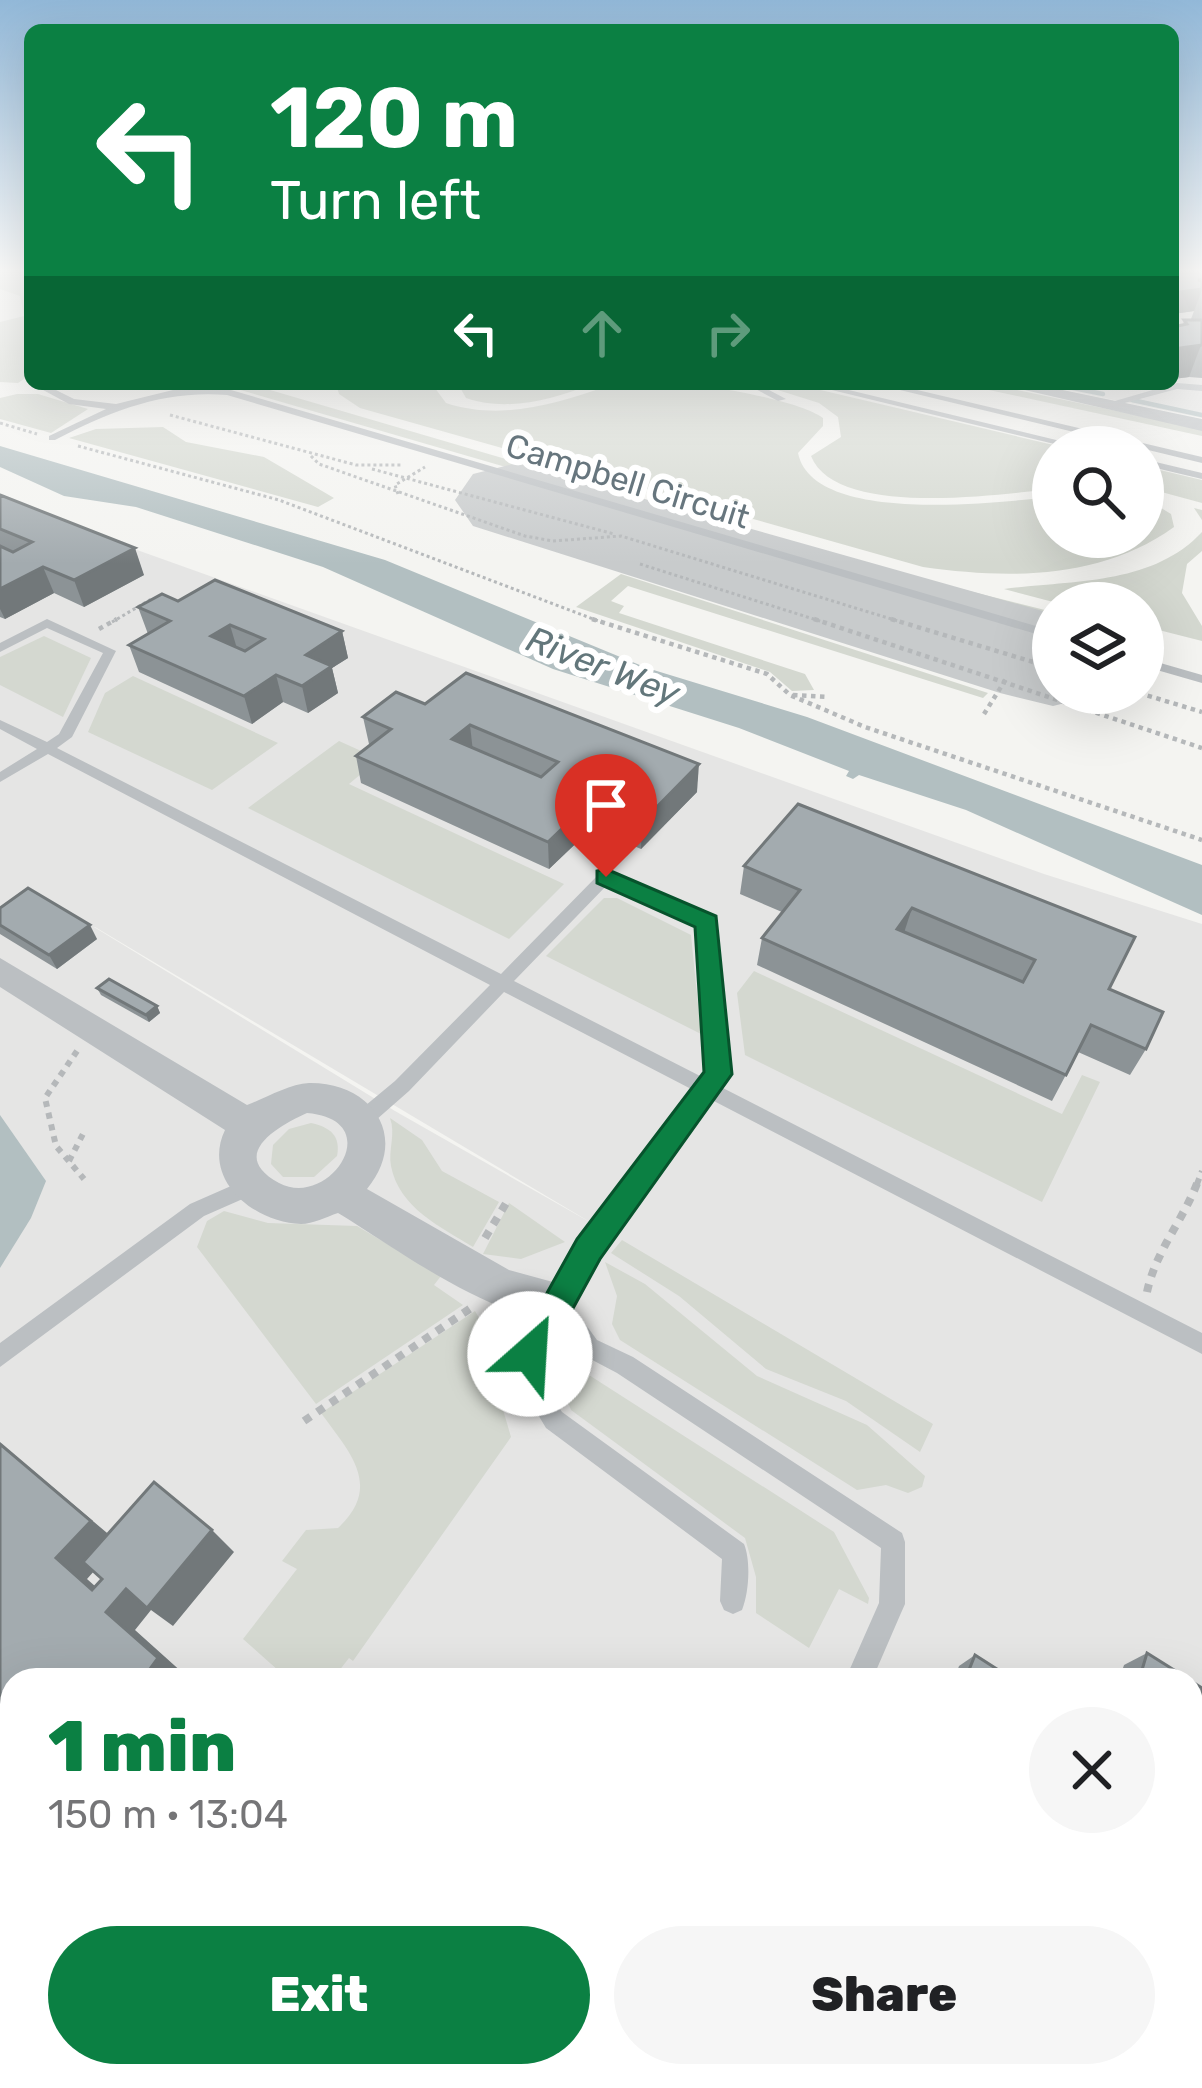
<!DOCTYPE html>
<html lang="en">
<head>
<meta charset="utf-8">
<style>
  body { margin:0; font-family:Rubik,sans-serif; background:#f6f6f6; color:#202124; height:100vh; display:flex; flex-direction:column; font-size:45px; white-space:nowrap }
  * { box-sizing:border-box; margin:0 }
  p { font-size:39px; color:#757577 }
  .icon { flex:none; width:66px; height:66px; fill:none; stroke:currentColor; stroke-width:2; stroke-linecap:round; stroke-linejoin:round }
  .map { position:relative; flex:1; overflow:hidden }
  .side { position:absolute; left:0px; top:1668px; width:1203px; height:420px; display:flex; flex-direction:column; background:#fff; border-radius:36px 36px 0 0; box-shadow:0 12px 48px #0002 }
  .side>* { flex:none }
  .top-card { position:absolute; left:24px; top:24px; width:1155px; height:366px; border-radius:18px; box-shadow:0 12px 48px #0002; background:#0b8043; color:#fff; overflow:hidden }
  .fabs { position:absolute; left:1032px; top:426px; display:grid; gap:24px }
  .fabs a { display:grid; place-items:center; width:132px; height:132px; border-radius:50%; background:#fff; box-shadow:0 12px 48px #0002; font-size:60px }
  .pin { position:absolute; display:grid; place-items:center; width:102px; height:102px; color:#fff; margin:-123px -51px; border-radius:50% 50% 50% 0; rotate:-45deg; box-shadow:0 0 12px #0007 }
  .pin .icon { rotate:45deg }
  .me { position:absolute; width:132px; margin:-66px; rotate:26deg; stroke-linejoin:round; filter:drop-shadow(0 0 9px #0008) }
  .turn { display:flex; align-items:center; gap:42px; height:252px; padding:0 48px; font-size:54px }
  .turn .icon { width:156px; height:156px; stroke-width:2.5 }
  .turn b { display:block; font-size:84px; line-height:102px }
  .lanes { display:flex; align-items:center; height:114px; padding:0 48px; background:#0003; justify-content:center; gap:60px; direction:ltr }
  .lanes .off { opacity:.35 }
  .round { display:grid; place-items:center; flex:none; width:126px; height:126px; border-radius:63px; background:#f6f6f6 }
  .overview { display:flex; align-items:center; justify-content:space-between; height:204px; padding:0 48px }
  h1 { font-size:72px; font-weight:800; line-height:90px; color:#0b8043 }
  .button { display:flex; gap:24px; margin-top:auto; padding:24px 48px }
  .button a { flex:1; height:138px; border-radius:72px; background:#0b8043; color:#fff; font-size:48px; font-weight:800; line-height:138px; text-align:center }
  .button a+a { background:#f6f6f6; color:#202124 }
  .map>svg:first-child { display:block }
</style>
</head>
<body>
<div class="map">
<svg width="1202" height="2088" viewBox="0 0 1202 2088">
  <rect width="100%" height="100%" fill="#f4f4f1"/>
  <g fill="#e5e5e4" fill-rule="evenodd">
    <polygon points="1202,271 1202,418 1038,384 1173,384 1173,275"/>
    <path d="M0,501l1044,373 158,50v1164h-1202zM94,927h1l500,298 -200,-114zM12,1680h1179v396h-1179z"/>
  </g>
  <g fill="#d4d8d0">
    <polygon points="0,271 30,271 30,375 18,383 0,382 0,322 24,316 20,296 0,289"/>
    <polygon points="220,384 250,384 881,569 1053,612 1053,626"/>
    <path d="M336,384h105l-6,4 11,15c54,18 110,1 161,-17 38,-14 184,9 216,32v8l-25,27c15,73 201,49 255,44v40h90v-40l28,17 3,13c-74,53 -165,52 -251,40l-563,-159 -21,-14z"/>
    <path d="M458,384h133c-37,16 -86,28 -125,14z"/>
    <path d="M772,384h23l267,63h-9v42c-53,5 -217,30 -242,-33l30,-19 -3,-20 -19,-14 -51,-16z"/>
    <polygon points="961,384 989,384 1202,429 1202,436"/>
    <polygon points="17,394 38,394 88,409 51,433 0,419 0,398"/>
    <polygon points="163,427 186,442 264,457 334,498 318,507 69,438 96,429"/>
    <polygon points="1143,466 1202,480 1202,503 1143,487"/>
    <path d="M1194,508l8,2v41l-15,13 -5,29 20,33v15l-59,-15v-23h-86l-53,-14c66,-9 148,-3 198,-57v-12z"/>
    <polygon points="621,574 988,693 983,698 628,586 611,601 624,606 619,613 805,674 814,690 792,691 770,672 576,607"/>
    <polygon points="44,636 91,658 63,717 0,685 0,657"/>
    <polygon points="133,676 278,743 212,790 88,732 105,693"/>
    <polygon points="339,741 379,759 349,784 564,884 509,939 248,808"/>
    <polygon points="604,898 617,898 691,935 701,1034 546,956"/>
    <polygon points="754,971 1062,1114 1082,1075 1100,1082 1042,1202 745,1055 737,993"/>
    <path d="M390,1118l32,22 20,31 57,31 -26,45c-32,-20 -74,-39 -82,-81 -3,-16 5,-32 -1,-48z"/>
    <path d="M311,1123c19,4 30,13 26,33l-23,21h-31l-12,-13 2,-19 16,-16z"/>
    <polygon points="509,1203 565,1242 521,1259 483,1254"/>
    <polygon points="224,1211 268,1223 357,1226 441,1276 434,1285 463,1305 316,1404 197,1247 207,1221"/>
    <polygon points="622,1240 933,1424 920,1452 846,1401 766,1369 679,1296 611,1253"/>
    <polygon points="605,1262 645,1284 757,1376 867,1425 925,1476 922,1487 908,1493 886,1485 857,1490 620,1340 612,1324 617,1296"/>
    <path d="M475,1311l19,33 2,42 15,51 -158,224 -4,-3 -17,22h-43l-46,-41 54,-70 -15,-8 24,-31 32,-2c45,-42 12,-75 -17,-115z"/>
    <polygon points="564,1359 834,1532 869,1598 868,1604 839,1589 809,1648 756,1613 756,1577 745,1538 571,1410 554,1366"/>
  </g>
  <g fill="#b2bfc1">
    <polygon points="0,446 385,560 647,668 807,717 1202,865 1202,915 966,810 859,775 853,779 846,776 849,771 739,728 553,669 323,567 136,507 64,496 0,467"/>
    <polygon points="0,1115 46,1181 31,1218 0,1268"/>
  </g>
  <g fill="none" stroke-linecap="round" stroke-linejoin="round">
    <g stroke="#b2bfc1" stroke-width="4.5">
      <polyline points="1054,384 1103,394"/>
      <polyline points="1132,400 1202,415"/>
    </g>
    <polygon fill="#c8cbcc" fill-rule="evenodd" points="517,463 1053,614 1053,693 1105,693 1053,706 1000,693 473,526 455,500 473,474"/>
    <g stroke="#b5b8ba" stroke-width="3" stroke-dasharray="3 3" stroke-linecap="butt">
      <polyline points="170,415 356,465 402,465"/>
      <polyline points="0,423 37,434"/>
      <polyline points="78,446 279,500 601,622"/>
      <polyline points="311,456 319,464 525,536 553,541 621,536 901,622"/>
      <polyline points="372,469 614,534"/>
      <polyline points="398,494 395,485 425,467"/>
      <polyline points="640,564 823,622"/>
      <polyline points="112,622 153,598"/>
    </g>
    <g stroke="#b5b8ba" stroke-width="4.5" stroke-dasharray="4.5 4.5" stroke-linecap="butt">
      <polyline points="592,619 767,674 790,695 865,727 1202,840"/>
      <polyline points="814,619 1202,748"/>
      <polyline points="891,619 1053,668"/>
      <polyline points="99,629 117,619"/>
      <polyline points="1139,693 1202,712"/>
      <polyline points="793,695 828,697"/>
      <polyline points="984,714 1006,679"/>
    </g>
    <g stroke="#b5b8ba" stroke-width="6" stroke-dasharray="6 6" stroke-linecap="butt">
      <polyline points="77,1051 45,1098 56,1146 84,1179"/>
      <polyline points="69,1161 85,1130"/>
      <polyline points="1197,1184 1202,1171"/>
    </g>
    <g stroke="#b5b8ba" stroke-width="8" stroke-dasharray="8 8" stroke-linecap="butt">
      <polyline points="485,1238 508,1200"/>
      <path d="M1147,1292c9,-42 36,-71 51,-111"/>
      <polyline points="304,1421 471,1308"/>
    </g>
    <g fill="#bbbfc2" fill-rule="evenodd">
      <polygon points="1177,383 1202,385 1202,391 1177,389 1106,408 1101,405"/>
      <path d="M32,384h12l30,15 42,5 65,-16 50,2 822,241v8l-826,-244c-64,-5 -116,16 -172,45h-6v-4l57,-27 -37,-5z"/>
      <polygon points="746,384 758,384 786,399 778,401"/>
      <polygon points="807,384 824,384 1085,447 1067,447"/>
      <polygon points="875,384 892,384 1202,457 1202,463"/>
      <polygon points="1143,459 1202,473 1202,479 1143,465"/>
      <path d="M47,619l69,32 -44,86 -15,11 444,226 99,-101 6,-1 107,46 14,156 -8,12 483,247v21l-492,-255 -114,157 -26,47 27,37 36,17 269,176 3,9v62l-4,9 -29,67h-27l34,-77 2,-55 -264,-175 -36,-19 -22,-31c-21,39 -23,51 3,89l182,132c7,17 5,49 -2,66l-9,4 -9,-4 -4,-9 2,-42 -176,-131 -21,-35 -6,-39 28,-50 1,-10 5,-2 29,-50 113,-151 -191,-99 -95,99 -41,36 -7,2 -7,-2 -3,-6 3,-6 41,-34 95,-96 -442,-231 -48,28v-10l37,-23 -37,-20v-9l47,22 12,-8 44,-81 -56,-25 -47,24v-9zM608,884l91,41 10,148 -5,5 -190,-97z"/>
      <polygon points="1143,658 1202,675 1202,683 1143,666"/>
      <polygon points="247,1179 254,1182 257,1188 254,1194 204,1216 0,1367 0,1343 190,1204"/>
      <polygon points="666,2076 699,2076 694,2088 661,2088"/>
    </g>
    <g fill="#bbbfc2" fill-rule="evenodd">
      <polygon points="999,384 1034,384 1202,419 1202,431"/>
      <path d="M0,958l247,147c19,-7 42,-21 62,-22 63,-1 101,54 58,106l142,81 62,17 6,14 -6,14c-58,22 -182,-72 -233,-102 -12,4 -25,11 -37,11 -46,-1 -100,-44 -76,-94l-225,-143zM307,1113c82,7 22,97 -28,70 -52,-28 -1,-57 28,-70z"/>
    </g>
  </g>
  <g fill="#8c9396">
    <polygon points="1173,271 1202,271 1202,378 1189,377 1173,379 1173,327 1183,325 1184,320 1191,319 1194,311 1173,314"/>
    <polygon points="1092,384 1144,384 1118,388"/>
    <polygon points="0,495 144,575 84,607 54,593 5,619 0,617"/>
    <polygon points="178,601 342,631 348,658 332,668 338,693 308,713 283,702 252,724 139,672 129,645 148,634 138,607"/>
    <polygon points="425,704 697,792 641,849 592,828 549,869 361,783 356,756 370,745 369,744 363,717"/>
    <polygon points="798,804 1109,989 1146,1049 1130,1075 1078,1052 1052,1101 757,965 762,938 782,912 740,894 744,866"/>
    <polygon points="0,908 97,939 57,969 0,934"/>
    <polygon points="97,988 157,1006 160,1013 149,1022 101,995"/>
    <polygon points="1147,1653 1190,1680 1119,1680 1124,1665"/>
    <polygon points="975,1655 1014,1680 954,1680 959,1666"/>
    <polygon points="794,2076 1012,2076 1008,2088 790,2088"/>
    <polygon points="1109,2076 1191,2076 1202,2088 1105,2088"/>
  </g>
  <g fill="#72787a">
    <polygon points="1202,279 1202,290 1194,311 1173,314 1174,294"/>
    <polygon points="1201,345 1189,377 1173,379 1173,349"/>
    <polygon points="1120,384 1144,384 1118,388"/>
    <polygon points="135,548 144,575 84,607 74,580"/>
    <polygon points="43,567 54,593 5,619 0,609 0,589"/>
    <polygon points="230,625 238,652 211,636"/>
    <polygon points="342,631 348,658 332,668 338,693 308,713 302,686 306,655"/>
    <polygon points="276,675 283,702 252,724 244,696"/>
    <polygon points="470,725 473,752 452,739"/>
    <polygon points="699,764 697,792 641,849 642,822"/>
    <polygon points="591,801 592,828 549,869 548,842"/>
    <polygon points="912,908 903,936 897,929"/>
    <polygon points="90,925 97,939 57,969 49,955"/>
    <polygon points="157,1006 160,1013 149,1022 146,1015"/>
    <polygon points="0,1443 119,1543 87,1579 114,1603 126,1589 212,1530 234,1552 173,1626 151,1610 135,1630 184,1674 180,1680 155,1680 147,1673 92,1590 56,1558"/>
    <polygon points="35,2076 68,2076 59,2088 27,2088"/>
  </g>
  <g fill="#a3abaf" stroke="#72787a" stroke-width="3" fill-rule="evenodd">
    <polygon points="1173,271 1202,271 1202,279 1198,280 1202,281 1202,289 1173,293"/>
    <polygon points="1184,320 1202,320 1202,345 1173,349 1173,327 1187,324"/>
    <polygon points="0,495 135,548 74,580 43,567 0,589 0,546 13,552 32,542 0,529"/>
    <path d="M215,580l127,51 -36,24 26,11 -30,20 -26,-11 -32,21 -115,-51 41,-24 -32,-14 24,-13 16,7zM230,625l34,14 -19,12 -34,-15z"/>
    <path d="M466,673l233,91 -57,58 -51,-21 -43,41 -192,-86 35,-27 -28,-12 33,-25 29,12zM470,725l88,37 -17,15 -89,-38z"/>
    <path d="M798,804l337,133 -26,52 54,23 -17,37 -55,-24 -25,50 -304,-137 38,-48 -56,-24zM912,908l123,52 -12,22 -126,-53z"/>
    <polygon points="28,888 90,925 49,955 0,925 0,908"/>
    <polygon points="109,979 157,1006 146,1015 97,988"/>
    <polygon points="0,1444 91,1521 56,1558 92,1590 102,1579 83,1562 154,1482 212,1530 147,1608 126,1589 106,1612 158,1658 147,1673 155,1680 12,1680 12,2076 35,2076 27,2088 0,2088"/>
    <polygon points="1147,1653 1190,1680 1139,1680"/>
    <polygon points="975,1655 1014,1680 965,1680"/>
    <polygon points="1191,1681 1202,1688 1202,2088 1135,2088 1138,2076 1191,2076"/>
    <polygon points="808,2076 1012,2076 1008,2088 804,2088"/>
  </g>
  <linearGradient id="sky" x2="0" y2="1"><stop stop-color="#92b8d8"/><stop offset="0.48" stop-color="#fafaf9"/><stop offset="1" stop-color="#fafaf9" stop-opacity="0"/></linearGradient>
  <rect width="1202" height="564" fill="url(#sky)"/>
  <polygon fill="#0b8043" stroke="#07532c" stroke-width="3" points="606,869 716,916 732,1074 600,1259 542,1365 530,1370 518,1365 513,1354 577,1239 704,1072 695,927 597,883 597,871"/>
  <g text-anchor="middle" dominant-baseline="central" stroke-width="12" stroke-linejoin="round" paint-order="stroke">
    <g font-size="33" fill="#67767e" stroke="#fff">
      <text transform="translate(628 481) rotate(17)">Campbell Circuit</text>
    </g>
    <g font-size="36" font-style="italic" fill="#63777b" stroke="#fff">
      <text transform="translate(603 666) rotate(21)">River Wey</text>
    </g>
  </g>
</svg>
<div class="fabs">
<a><svg class="icon" aria-label="search" viewBox="0 0 24 24"><circle cx="10" cy="10" r="6"/><path d="M15 15l6 6"/></svg></a>
<a><svg class="icon" aria-label="layers" viewBox="0 0 24 24"><path d="M12 4l9 5-9 5-9-5zM3 14l9 5 9-5"/></svg></a>
</div>
<div class="pin" style="left:606px;top:877px;background:#d93025"><svg class="icon" aria-label="arrive" viewBox="0 0 24 24"><path d="M6 21V4h12l-3 4 3 4H6"/></svg></div>
<svg class="me" style="left:530px;top:1354px" viewBox="-20 -20 40 40"><circle r="19" fill="#fff"/><path d="M0-13L10 11 0 6-10 11z" fill="#0b8043"/></svg>
<div class="top-card">
<div class="turn"><svg class="icon" aria-label="left" viewBox="0 0 24 24"><path d="M17 20v-9H6M10 6l-5 5 5 5"/></svg><div><b>120 m</b>Turn left</div></div>
<div class="lanes"><svg class="icon" aria-label="left" viewBox="0 0 24 24"><path d="M17 20v-9H6M10 6l-5 5 5 5"/></svg><svg class="icon off" aria-label="ahead" viewBox="0 0 24 24"><path d="M12 20V5M6 11l6-6 6 6"/></svg><svg class="icon off" aria-label="right" viewBox="0 0 24 24"><path d="M7 20v-9h11M14 6l5 5-5 5"/></svg></div>
</div>
<section class="side">
<div class="overview"><div><h1>1 min</h1><p>150 m · 13:04</p></div><a class="round"><svg class="icon" aria-label="close" viewBox="0 0 24 24"><path d="M6 6l12 12M18 6L6 18"/></svg></a></div>
<div class="button"><a>Exit</a><a>Share</a></div>
</section>
</div>
</body>
</html>
